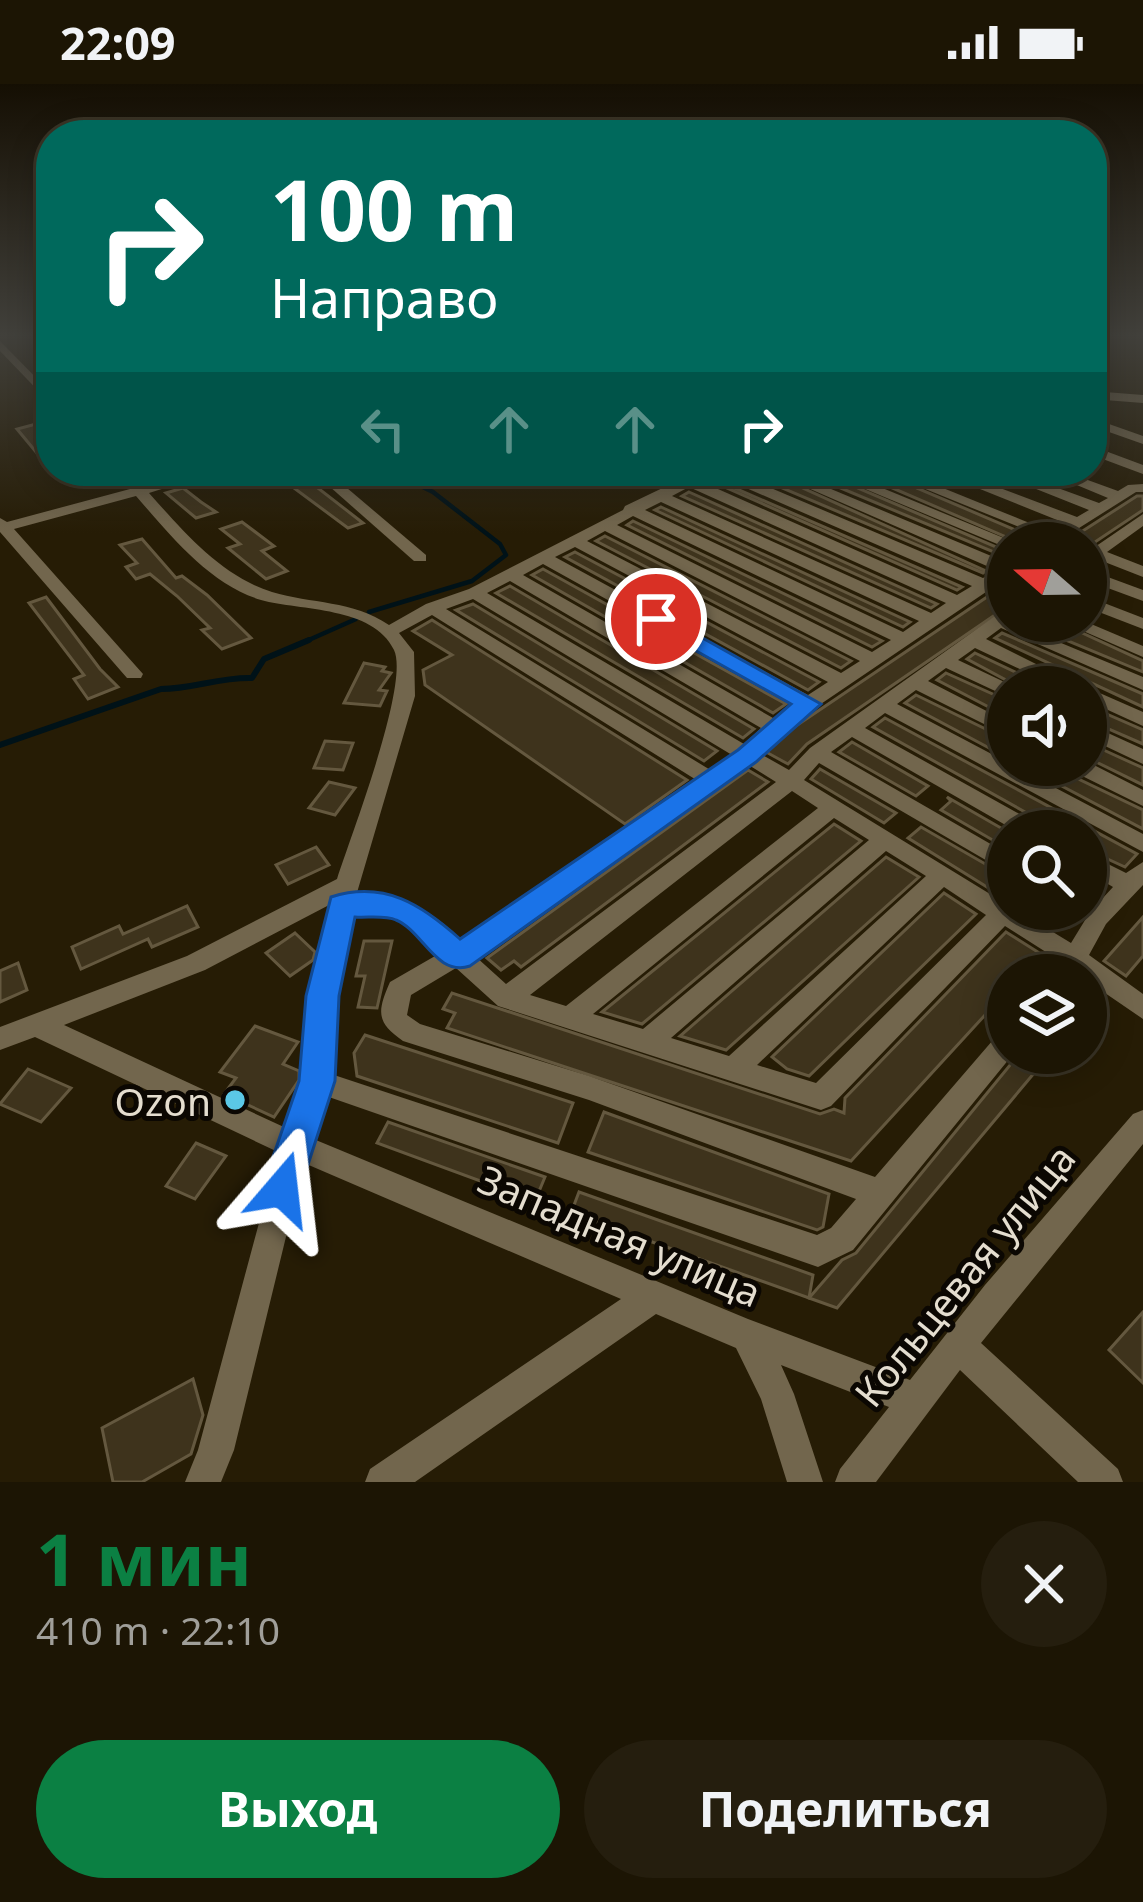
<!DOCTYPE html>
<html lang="ru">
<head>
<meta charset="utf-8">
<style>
  body { margin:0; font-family:"Noto Sans",sans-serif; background:#251e0e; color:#f1f3f6; height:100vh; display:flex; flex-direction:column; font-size:45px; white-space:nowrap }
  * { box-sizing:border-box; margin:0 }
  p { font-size:39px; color:#a09f9a }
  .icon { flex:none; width:66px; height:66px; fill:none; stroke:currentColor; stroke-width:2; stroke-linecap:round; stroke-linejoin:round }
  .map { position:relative; height:1398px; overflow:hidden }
  .details { display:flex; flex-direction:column; background:#1c1504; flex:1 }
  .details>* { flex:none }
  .hud { position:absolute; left:36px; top:36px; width:1071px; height:366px; border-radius:48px; box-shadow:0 6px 30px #0003,0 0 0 3px #3a3426; background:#00695c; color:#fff; overflow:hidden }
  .needle { width:78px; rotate:290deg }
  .controls { position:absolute; left:987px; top:438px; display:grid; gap:24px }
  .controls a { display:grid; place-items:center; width:120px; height:120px; border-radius:50%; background:#1c1504; box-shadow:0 6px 30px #0003,0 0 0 3px #3a3426; font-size:60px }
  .pin { position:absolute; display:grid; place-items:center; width:102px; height:102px; color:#fff; margin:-51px; border:6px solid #fff; border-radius:50%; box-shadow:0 3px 12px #0007 }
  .me { position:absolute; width:132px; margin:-66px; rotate:17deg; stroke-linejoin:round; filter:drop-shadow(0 0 9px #0008) }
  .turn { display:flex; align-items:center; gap:42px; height:252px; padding:0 36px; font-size:54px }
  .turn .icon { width:156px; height:156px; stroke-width:2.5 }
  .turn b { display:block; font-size:84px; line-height:102px }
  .lanes { display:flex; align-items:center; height:114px; padding:0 36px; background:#0003; justify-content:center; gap:60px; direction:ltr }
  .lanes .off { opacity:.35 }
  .round { display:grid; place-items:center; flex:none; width:126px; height:126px; border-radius:63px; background:#251e0e }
  .overview { display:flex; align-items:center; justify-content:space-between; height:204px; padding:0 36px }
  h1 { font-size:72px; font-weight:700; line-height:90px; color:#0b8043 }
  .primary-button { display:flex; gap:24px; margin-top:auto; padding:24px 36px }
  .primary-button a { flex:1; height:138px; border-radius:72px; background:#0b8043; color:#fff; font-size:48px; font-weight:700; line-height:138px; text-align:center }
  .primary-button a+a { background:#251e0e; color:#f1f3f6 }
  .status { display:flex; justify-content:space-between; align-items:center; height:84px; padding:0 60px; background:#1c1504; direction:ltr }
  .status svg { height:33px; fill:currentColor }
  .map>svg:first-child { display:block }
</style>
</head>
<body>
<div class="status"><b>22:09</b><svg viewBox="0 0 49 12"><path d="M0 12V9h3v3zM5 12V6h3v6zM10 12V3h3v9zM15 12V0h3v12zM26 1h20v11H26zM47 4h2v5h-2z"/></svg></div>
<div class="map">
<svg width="1143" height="1398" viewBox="0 0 1143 1398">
  <rect width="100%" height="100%" fill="#261c05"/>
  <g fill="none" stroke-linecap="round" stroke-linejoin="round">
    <g stroke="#001218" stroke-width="4.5">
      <polyline points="369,528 472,497 506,471 500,460 433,408 390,387"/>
      <polyline points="302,559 356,535"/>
    </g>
    <path stroke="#001218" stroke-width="6" d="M0,661l161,-56c32,0 58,-12 91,-11l12,-19 45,-19"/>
  </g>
  <g fill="#3e331c" stroke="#64583f" stroke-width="3">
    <polygon points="40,339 51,352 51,386 17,345"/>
    <polygon points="271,387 296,387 363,439 348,444"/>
    <polygon points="742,387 765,387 986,487 983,489"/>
    <polygon points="800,387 818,387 1008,468 1008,474"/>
    <polygon points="853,387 877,387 1046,459 1020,459"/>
    <polygon points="714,395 962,503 957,506 711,397"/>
    <polygon points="183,404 201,418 216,428 196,434 166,409"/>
    <polygon points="689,408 937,520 931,524 682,412"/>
    <polygon points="1137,412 1143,412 1143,426 1086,464 1086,459 1064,459"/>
    <polygon points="661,423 910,538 903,543 655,426"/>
    <polygon points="633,437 882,557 872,563 627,441"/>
    <polygon points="242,438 274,462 262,467 287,487 266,495 228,464 240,460 221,445"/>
    <polygon points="605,452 851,577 841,584 596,457"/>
    <polygon points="142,455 176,494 182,492 207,511 251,554 222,565 202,546 210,544 177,512 150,490 136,495 126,483 137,479 120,461"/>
    <polygon points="575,468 819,598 808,606 565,473"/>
    <polygon points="543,485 786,620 773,629 532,491"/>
    <polygon points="510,502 754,645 743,654 496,509"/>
    <polygon points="46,513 100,585 118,603 88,615 74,595 84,591 29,519"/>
    <polygon points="987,513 1008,522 807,660 788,680 766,668 784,650"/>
    <polygon points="473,520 717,667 704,677 456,526"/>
    <polygon points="432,536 687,696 625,740 425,601 423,586 452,571 413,547"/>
    <polygon points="1020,537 1056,537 1143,577 1143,588"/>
    <polygon points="1002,549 1143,610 1143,623 995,554"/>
    <polygon points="975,569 1047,603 1019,603 967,575"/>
    <polygon points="364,579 385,583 382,587 391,589 379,606 387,607 380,622 344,619"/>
    <polygon points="946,589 1008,617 1008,633 937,596"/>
    <polygon points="916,611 1008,656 1008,674 905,619"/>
    <polygon points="1086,621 1143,646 1143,660 1086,635"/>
    <polygon points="885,634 1137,770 1125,783 1086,765 1086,747 1048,747 1043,738 873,643"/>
    <polygon points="325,657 353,659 343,686 314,684"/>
    <polygon points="852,658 928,702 916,712 839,668"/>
    <polygon points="1086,658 1143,684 1143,701 1086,673"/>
    <polygon points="1022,681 1063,683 1068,690 1143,726 1143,745"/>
    <polygon points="820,685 896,729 884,739 811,695"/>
    <polygon points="748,686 768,698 521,883 514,877 501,886 487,874"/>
    <polygon points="329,698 355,704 335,731 309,724"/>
    <polygon points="947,713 1008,748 1008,765 941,726 951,717"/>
    <polygon points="834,740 861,757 642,940 602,928"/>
    <polygon points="921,743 1008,793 1008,816 908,754"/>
    <polygon points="316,763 329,781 288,800 276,781"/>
    <polygon points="886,773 919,793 726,966 680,952"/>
    <polygon points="944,809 976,830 809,992 787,985 772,973"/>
    <polygon points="187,822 198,843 152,863 148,855 81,885 72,863 119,842 123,850"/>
    <polygon points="1143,833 1143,872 1126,892 1104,877"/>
    <polygon points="1006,848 1041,870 1021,891 1008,891 1008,906 851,1077 447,944 455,929 443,925 452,909 820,1030 834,1025 844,1029 845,1014"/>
    <polygon points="295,849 315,868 313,876 290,892 266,869"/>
    <polygon points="364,857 392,857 377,924 358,923 365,892 356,892"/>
    <polygon points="18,879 27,906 0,918 0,887"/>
    <polygon points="255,942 298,958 283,980 299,987 299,996 274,1033 224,1010 236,994 220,988"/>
    <polygon points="365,951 573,1019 558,1059 357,992 354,969"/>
    <polygon points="1020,969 1051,969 837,1224 809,1214 842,1176 856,1169"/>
    <polygon points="28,985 71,1004 41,1038 0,1020"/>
    <polygon points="604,1028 829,1110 823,1143 817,1146 588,1068"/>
    <polygon points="388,1038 545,1093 535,1117 377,1059"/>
    <polygon points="196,1059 226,1072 195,1115 166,1102"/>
    <polygon points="579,1108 813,1191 809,1214 571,1129"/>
    <polygon points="1143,1228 1143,1299 1109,1266"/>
    <polygon points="193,1295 203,1331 191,1370 142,1398 113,1398 102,1344"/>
  </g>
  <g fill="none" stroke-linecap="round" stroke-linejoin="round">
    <g fill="#72664d" fill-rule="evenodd">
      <polygon points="0,257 51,309 51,320 0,267"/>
      <polygon points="1092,307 1143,311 1143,319 1092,315"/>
      <polygon points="1092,334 1143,352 1143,360 1092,342"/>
      <polygon points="1092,362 1143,381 1143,390 1092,371"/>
      <path d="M114,387h15l13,14 54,-14h23l-70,22c34,38 72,83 123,99 39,12 81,8 117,33l37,-21 43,-15 154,-79 2,-4 73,-35h33l252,107 13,-8 -227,-99h19l220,92v13l-11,8 11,5v11l-22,-8 -205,139 -22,22 30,17 21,-22 192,-137 6,-1v11l135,56v13l-142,-62 -15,11 96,48h-24l-83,-39 -17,12 57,27h-7v10l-62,-29 -18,13 80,41v14l-92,-46 -19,14 246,130v18l-258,-139 -20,15 176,98 3,5h-28l-164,-94 -21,15 177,102v19l-189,-110 -15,17 204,125v4h7l56,34 19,-31 23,-25 -27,-16v-18l40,20 17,-11v23l-37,39 -17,31 54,39v25l-57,-39v-5h-34l8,-14 -55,-35 -174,180 -10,4 -323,-104 -42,-38 -45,27 -4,20 13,9 169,52 286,101 124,-144 9,-3v23h6l-161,197 -35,17 -492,-171 -15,42 437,181 162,61 75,-95 148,-171 10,-4v34l-162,199 137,126 5,13h-45l-118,-112 -84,112h-41l5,-13 49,-62 -108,-42 13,29 29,88h-36l-26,-83 -25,-51 -80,-34 -241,168h-50l5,-13 251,-170 -317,-136 -70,287 -13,32h-36l13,-32 80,-298 -243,-115 -35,13v-23l187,-71 150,-77c13,-41 73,-195 57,-229 -21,-44 -93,-39 -133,-50 -52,-16 -90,-64 -125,-104l-122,33 129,145 -2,4h-14l-127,-146v-14l7,4 123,-33zM714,390l258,112 -15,9 -257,-114zM689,403l257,116 -15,10 -259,-117zM661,418l258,119 -16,11 -258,-122zM633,432l258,124 -19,12 -255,-127zM605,447l255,130 -19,12 -254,-132zM575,463l253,135 -20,13 -253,-138zM543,480l252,140 -22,14 -250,-143zM510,497l251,147 -17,16 -257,-151zM473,515l259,156 -20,16 -266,-162zM432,531l266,166 -237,159c-30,-32 -60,-45 -105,-44l59,-200 -1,-44 -15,-19zM747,680l29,18 -270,202 -31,-28 207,-143zM792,707l26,17 -252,198 -36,-11zM834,734l35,22 -226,189 -50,-15zM886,767l40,25 -197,180 -58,-18zM944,803l42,28 -170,168 -59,-18zM331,820l-22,92 -6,85 -17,47 -222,-103 141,-55zM352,830c43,-1 61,6 90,38l-52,30c-13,30 -14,40 13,59l186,59 267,99 -25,29 -14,7 -486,-161 4,-78z"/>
      <polygon points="312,387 327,387 426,471 426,477 414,477"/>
      <polygon points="822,387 841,387 1016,459 1008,459 1008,464 1002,462"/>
      <polygon points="881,387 901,387 1064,453 1061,456 1051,456"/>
      <polygon points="935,387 955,387 1077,433 1089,426 991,387 1011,387 1099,419 1108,414 1043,387 1063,387 1118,407 1128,401 1143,400 1143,408 1136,408 1068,451 1060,446 1067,440"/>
      <polygon points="1143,430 1143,442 1107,468 1143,482 1143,493 1097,475 1086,481 1086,469"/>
      <polygon points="1086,485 1143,506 1143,517 1086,496"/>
      <polygon points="1086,512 1143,534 1143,545 1086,523"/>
      <polygon points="1060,537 1084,537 1143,562 1143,573"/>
      <polygon points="1086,603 1143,628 1143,642 1086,616"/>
      <polygon points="1086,639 1143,665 1143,680 1086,653"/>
      <polygon points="1086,677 1143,706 1143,722 1070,686 1067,681 1086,681"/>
    </g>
  </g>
  <linearGradient id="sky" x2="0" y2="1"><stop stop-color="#150f03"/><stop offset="0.56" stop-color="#41403b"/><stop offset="1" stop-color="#41403b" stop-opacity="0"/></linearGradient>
  <rect width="1143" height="449" fill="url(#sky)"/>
  <path fill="#1a73e8" stroke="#114b97" stroke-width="3" d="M656,528l165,92 -65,58 -286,204c-34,11 -47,-35 -74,-46 -11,-5 -29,-2 -41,-3l-16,79 -4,85 -39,121 -14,6 -14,-6 -6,-13 37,-108 7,-85 25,-99c54,-17 91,8 129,42l278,-189 53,-46 -143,-80 -3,-5z"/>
  <circle fill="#5bc8e6" stroke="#0b0702" stroke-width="4.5" cx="235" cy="1016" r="12"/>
  <g text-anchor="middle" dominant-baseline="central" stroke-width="10" stroke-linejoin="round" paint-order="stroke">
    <g font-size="39" fill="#e4ddcf" stroke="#0b0702" text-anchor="end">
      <text x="211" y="1016">Ozon</text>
    </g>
    <g font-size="39" fill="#e4ddcf" stroke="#0b0702">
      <text transform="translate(620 1151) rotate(23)">Западная улица</text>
      <text transform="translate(964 1191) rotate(-51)">Кольцевая улица</text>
    </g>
  </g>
</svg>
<div class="controls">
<a><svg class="needle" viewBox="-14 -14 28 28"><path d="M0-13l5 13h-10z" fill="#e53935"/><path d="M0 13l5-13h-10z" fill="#a09f9a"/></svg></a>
<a><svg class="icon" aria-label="sound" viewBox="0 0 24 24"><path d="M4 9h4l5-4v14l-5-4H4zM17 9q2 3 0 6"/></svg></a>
<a><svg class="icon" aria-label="search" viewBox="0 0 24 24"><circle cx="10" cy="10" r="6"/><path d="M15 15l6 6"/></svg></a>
<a><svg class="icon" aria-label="layers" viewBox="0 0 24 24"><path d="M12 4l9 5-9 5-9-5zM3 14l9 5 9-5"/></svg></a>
</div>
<div class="pin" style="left:656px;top:535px;background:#d93025"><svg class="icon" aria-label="arrive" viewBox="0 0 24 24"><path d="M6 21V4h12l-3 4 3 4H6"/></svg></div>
<svg class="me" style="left:282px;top:1105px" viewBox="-20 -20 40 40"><path d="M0-17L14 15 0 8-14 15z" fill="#1a73e8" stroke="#fff" stroke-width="4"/></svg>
<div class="hud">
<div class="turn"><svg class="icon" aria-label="right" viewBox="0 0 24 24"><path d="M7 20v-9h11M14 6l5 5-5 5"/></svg><div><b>100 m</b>Направо</div></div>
<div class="lanes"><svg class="icon off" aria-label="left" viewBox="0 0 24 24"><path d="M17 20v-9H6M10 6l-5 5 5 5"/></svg><svg class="icon off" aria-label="ahead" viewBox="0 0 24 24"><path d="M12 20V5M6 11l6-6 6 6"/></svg><svg class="icon off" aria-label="ahead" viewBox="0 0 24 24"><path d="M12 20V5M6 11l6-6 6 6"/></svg><svg class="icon" aria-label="right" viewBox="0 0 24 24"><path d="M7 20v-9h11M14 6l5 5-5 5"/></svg></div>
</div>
</div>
<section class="details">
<div class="overview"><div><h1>1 мин</h1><p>410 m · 22:10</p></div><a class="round"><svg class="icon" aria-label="close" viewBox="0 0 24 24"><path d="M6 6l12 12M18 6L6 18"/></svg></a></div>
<div class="primary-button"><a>Выход</a><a>Поделиться</a></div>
</section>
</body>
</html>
